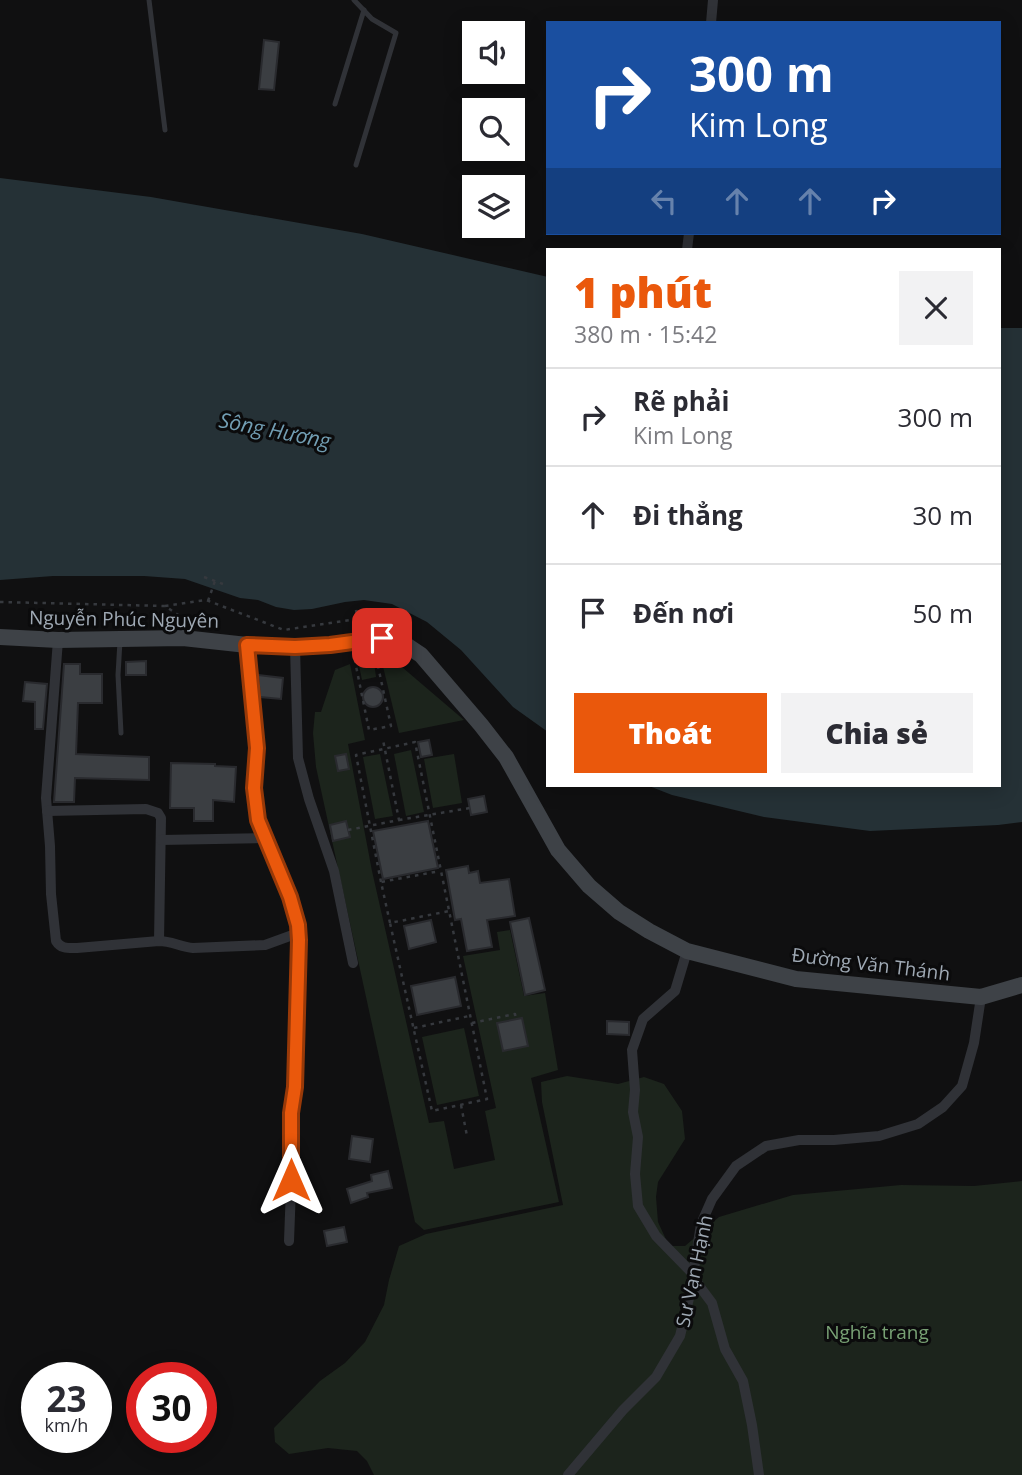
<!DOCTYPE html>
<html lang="vi">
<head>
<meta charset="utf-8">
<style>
  body { margin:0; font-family:"Open Sans",sans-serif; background:#f2f2f3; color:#2b2b33; height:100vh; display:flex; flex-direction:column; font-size:26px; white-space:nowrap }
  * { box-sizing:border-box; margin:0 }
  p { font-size:23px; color:#7c7c81 }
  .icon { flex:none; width:38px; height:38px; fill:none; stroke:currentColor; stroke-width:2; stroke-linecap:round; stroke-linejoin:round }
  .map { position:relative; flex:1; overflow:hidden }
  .drawer { position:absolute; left:546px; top:248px; width:455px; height:539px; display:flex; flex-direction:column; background:#fff; border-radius:0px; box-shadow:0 4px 18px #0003 }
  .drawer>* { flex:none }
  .guide { position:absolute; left:546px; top:21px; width:455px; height:214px; border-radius:0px; box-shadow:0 4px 18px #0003; background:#1a4fa0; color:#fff; overflow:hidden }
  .fabs { position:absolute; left:462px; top:21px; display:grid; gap:14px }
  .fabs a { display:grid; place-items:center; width:63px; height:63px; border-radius:0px; background:#fff; box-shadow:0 4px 18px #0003; font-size:35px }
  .speed { position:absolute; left:21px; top:1362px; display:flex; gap:14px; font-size:35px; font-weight:700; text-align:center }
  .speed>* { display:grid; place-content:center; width:91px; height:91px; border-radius:50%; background:#fff; box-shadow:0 4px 18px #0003; line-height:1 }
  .speed small { font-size:18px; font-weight:400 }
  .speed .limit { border:10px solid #d22; background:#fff; color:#111 }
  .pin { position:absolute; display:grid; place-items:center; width:60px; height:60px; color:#fff; margin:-30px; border-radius:14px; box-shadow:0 4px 10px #0006 }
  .me { position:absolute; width:77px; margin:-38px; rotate:0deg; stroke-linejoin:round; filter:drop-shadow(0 0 5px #0008) }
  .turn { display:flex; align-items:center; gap:24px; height:147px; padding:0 28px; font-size:32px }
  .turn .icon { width:91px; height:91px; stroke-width:2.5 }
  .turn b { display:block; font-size:49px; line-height:60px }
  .lanes { display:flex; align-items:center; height:66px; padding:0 28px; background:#0003; justify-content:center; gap:35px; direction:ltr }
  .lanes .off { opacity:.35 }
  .round { display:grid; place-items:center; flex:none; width:74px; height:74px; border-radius:0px; background:#f2f2f3 }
  .overview { display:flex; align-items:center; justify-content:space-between; height:119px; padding:0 28px }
  h1 { font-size:42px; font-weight:800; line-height:52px; color:#ea580c }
  .button { display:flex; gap:14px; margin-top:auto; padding:14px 28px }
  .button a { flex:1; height:80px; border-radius:0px; background:#ea580c; color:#fff; font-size:28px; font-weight:800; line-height:80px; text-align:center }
  .button a+a { background:#f2f2f3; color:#2b2b33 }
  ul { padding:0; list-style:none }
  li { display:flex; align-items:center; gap:21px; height:98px; padding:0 28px; border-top:2px solid #e1e1e2 }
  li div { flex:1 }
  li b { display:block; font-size:26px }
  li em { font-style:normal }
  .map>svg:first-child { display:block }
</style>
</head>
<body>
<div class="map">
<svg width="1022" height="1475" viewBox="0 0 1022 1475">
  <rect width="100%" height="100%" fill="#101011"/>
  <g fill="#1c241c">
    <polygon points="389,656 464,720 399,733 381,658"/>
    <polygon points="374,662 376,677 362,680 359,665"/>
    <polygon points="350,664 365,740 348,744 372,871 429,1123 444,1121 454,1169 495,1160 485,1111 496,1108 463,956 500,950 497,932 510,930 524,996 545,993 558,1070 531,1078 559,1202 424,1230 415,1222 316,767 313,733 315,712 321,712 335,670"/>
    <polygon points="411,750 424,812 406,816 394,754"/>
    <polygon points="380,754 393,816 375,819 363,757"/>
    <polygon points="454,754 462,803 433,808 424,759"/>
    <polygon points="464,1028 479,1096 437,1105 422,1037"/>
    <polygon points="567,1076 618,1084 644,1077 664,1084 682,1111 685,1139 658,1182 656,1197 658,1222 669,1246 685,1246 719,1217 793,1195 901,1185 974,1186 1022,1181 1022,1475 374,1475 367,1461 357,1451 328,1448 289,1454 275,1442 274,1428 320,1381 345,1363 365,1342 384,1305 389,1280 399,1246 426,1234 563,1205 542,1102 541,1082"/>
  </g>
  <g fill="#253136">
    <polygon points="0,178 151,197 362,234 548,277 548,732 513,707 461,650 427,622 392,604 364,600 345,602 312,609 294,610 276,607 258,600 240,598 185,579 144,576 53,576 0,580"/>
    <polygon points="999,328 1022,328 1022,822 998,825 870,831 764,817 672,795 649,786 999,786"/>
  </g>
  <g fill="#3b3e42" stroke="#292a2e" stroke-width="2">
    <polygon points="264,40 279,42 274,90 259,89"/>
    <polygon points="146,661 146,675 126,675 126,662"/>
    <polygon points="64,664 80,664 80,674 102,674 102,703 78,703 76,754 149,757 149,780 75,778 74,802 54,802"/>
    <polygon points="258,675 283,678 281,699 260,697"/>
    <polygon points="25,682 47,684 43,729 35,729 35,702 23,701"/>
    <circle cx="373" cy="697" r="10"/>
    <polygon points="429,740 432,755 421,757 418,742"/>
    <polygon points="346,754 349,769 338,771 335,756"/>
    <polygon points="171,763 215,764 215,766 236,767 234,802 213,800 213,821 194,821 194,808 170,808"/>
    <polygon points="484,796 487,812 471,815 468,799"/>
    <polygon points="346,821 350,837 333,841 330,825"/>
    <polygon points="428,821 438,868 383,879 373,831"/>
    <polygon points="468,866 469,873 478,871 480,883 509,879 515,916 487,920 492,947 467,951 461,919 455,920 446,870"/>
    <polygon points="529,918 545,990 525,995 510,922"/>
    <polygon points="431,920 436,942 409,949 404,926"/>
    <polygon points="455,977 461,1006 417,1015 411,986"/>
    <polygon points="522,1018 528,1046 503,1051 497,1023"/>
    <polygon points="607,1021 629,1022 629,1035 607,1034"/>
    <polygon points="352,1136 373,1139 370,1162 349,1159"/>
    <polygon points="388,1171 392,1188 367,1193 368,1197 351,1203 347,1189 372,1181 371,1175"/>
    <polygon points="344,1227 347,1242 327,1246 324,1231"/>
  </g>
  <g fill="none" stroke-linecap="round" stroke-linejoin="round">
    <g stroke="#36393e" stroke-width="2.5" stroke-dasharray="3.5 5" stroke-linecap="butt">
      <polyline points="204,577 223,584"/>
      <polyline points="208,601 215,581"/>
      <polyline points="0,602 165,606 184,619 184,624"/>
      <polyline points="165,606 206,600 284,630 357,619"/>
      <polyline points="356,610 359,628"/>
      <polygon points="376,657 391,726 369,730 355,661"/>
      <polyline points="399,820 470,808"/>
      <polyline points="348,830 399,820 383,740"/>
      <polyline points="381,882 356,755 415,742 487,1099 432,1111 390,923 449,911"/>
      <polyline points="390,923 381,882 440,871"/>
      <polyline points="472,1023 515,1014 516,1019"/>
      <polyline points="414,1028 469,1016"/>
      <polyline points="461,1105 467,1136"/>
    </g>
    <g stroke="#303237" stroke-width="5">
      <polyline points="149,0 165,130"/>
      <polyline points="354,0 372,19 396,33 356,165"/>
      <polyline points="335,104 364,10"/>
      <polyline points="120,641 118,675 121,733"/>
    </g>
    <g stroke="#303237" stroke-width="10">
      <polyline points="711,23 713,0"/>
      <polyline points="687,250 689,233"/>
      <path d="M58,640l-12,158 4,48 1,48 5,47c5,8 12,7 21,7l82,-7c12,0 22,6 34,7l72,-3 33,-12"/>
      <polyline points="247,645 257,748 254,788 258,820 290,897 298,925 299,940 295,1087 291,1113 292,1161 289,1241"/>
      <polyline points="295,647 298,758 309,799 334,871 353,963"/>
      <polyline points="47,811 146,809 158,813 161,818 159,941"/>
      <polyline points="161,840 266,838"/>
      <polyline points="687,951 675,991 643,1019 632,1050 635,1090 633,1112 638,1137 635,1174 638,1206 656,1236 693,1274 700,1287 712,1303 725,1349 743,1381 752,1425 759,1475"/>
      <polyline points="568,1475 623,1410 656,1377 680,1336 690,1294 701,1224 712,1199 736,1166 766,1146 799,1140 834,1140 879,1136 918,1124 943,1107 962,1086 974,1043 981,997"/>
    </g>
    <polyline stroke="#3e4247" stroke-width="16" points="0,637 58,640 183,638 247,645 295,647 329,645 382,638 403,643 421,655 481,725 506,757 558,850 589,886 619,912 649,931 687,951 796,979 981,997 1022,985"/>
  </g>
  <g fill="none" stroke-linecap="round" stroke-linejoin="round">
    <g stroke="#983908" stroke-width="18">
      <polyline id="route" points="291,1180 291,1113 295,1087 299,940 298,925 290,897 258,820 254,788 257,748 247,645 295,647 330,645 382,638"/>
    </g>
    <use href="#route" stroke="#ea580c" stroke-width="12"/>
  </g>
  <g text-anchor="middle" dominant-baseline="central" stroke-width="6" stroke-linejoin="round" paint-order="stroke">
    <g font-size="19" fill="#9fa9b4" stroke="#0b0b0c">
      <text transform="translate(124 619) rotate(1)">Nguyễn Phúc Nguyên</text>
      <text transform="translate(871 964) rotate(7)">Đường Văn Thánh</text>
      <text transform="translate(694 1271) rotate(-78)">Sư Vạn Hạnh</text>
    </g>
    <g font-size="19" fill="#78a174" stroke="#0b0b0c">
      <text x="877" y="1332">Nghĩa trang</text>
    </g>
    <g font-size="21" font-style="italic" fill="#729eb3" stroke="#0b0b0c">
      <text transform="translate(275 430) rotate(11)">Sông Hương</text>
    </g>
  </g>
</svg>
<div class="fabs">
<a><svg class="icon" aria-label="sound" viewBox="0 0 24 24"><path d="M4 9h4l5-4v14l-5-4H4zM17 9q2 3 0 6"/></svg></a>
<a><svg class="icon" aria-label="search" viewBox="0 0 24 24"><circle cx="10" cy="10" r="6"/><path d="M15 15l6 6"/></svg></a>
<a><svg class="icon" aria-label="layers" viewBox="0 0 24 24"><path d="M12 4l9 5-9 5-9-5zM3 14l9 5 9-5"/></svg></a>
</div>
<div class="speed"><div>23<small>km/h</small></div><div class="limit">30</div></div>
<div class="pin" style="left:382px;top:638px;background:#d93025"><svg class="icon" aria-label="arrive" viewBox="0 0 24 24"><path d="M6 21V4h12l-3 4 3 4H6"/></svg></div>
<svg class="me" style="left:291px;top:1180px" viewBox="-20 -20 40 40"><path d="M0-17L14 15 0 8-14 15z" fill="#ea580c" stroke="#fff" stroke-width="4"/></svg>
<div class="guide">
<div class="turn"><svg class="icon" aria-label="right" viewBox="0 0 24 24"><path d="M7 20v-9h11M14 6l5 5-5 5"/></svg><div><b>300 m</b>Kim Long</div></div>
<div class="lanes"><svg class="icon off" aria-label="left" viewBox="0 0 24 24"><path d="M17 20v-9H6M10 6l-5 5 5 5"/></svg><svg class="icon off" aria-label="ahead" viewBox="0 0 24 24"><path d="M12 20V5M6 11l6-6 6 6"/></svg><svg class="icon off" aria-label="ahead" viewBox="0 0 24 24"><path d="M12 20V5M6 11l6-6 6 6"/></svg><svg class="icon" aria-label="right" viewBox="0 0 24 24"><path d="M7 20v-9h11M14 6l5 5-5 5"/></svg></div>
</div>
<section class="drawer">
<div class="overview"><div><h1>1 phút</h1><p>380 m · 15:42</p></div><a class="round"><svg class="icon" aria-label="close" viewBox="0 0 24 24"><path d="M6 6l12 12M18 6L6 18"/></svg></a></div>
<ul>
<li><svg class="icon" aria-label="right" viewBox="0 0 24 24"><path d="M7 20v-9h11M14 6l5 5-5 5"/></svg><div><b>Rẽ phải</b><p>Kim Long</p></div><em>300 m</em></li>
<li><svg class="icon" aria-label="ahead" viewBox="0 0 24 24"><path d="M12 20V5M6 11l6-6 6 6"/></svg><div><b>Đi thẳng</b></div><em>30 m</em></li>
<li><svg class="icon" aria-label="arrive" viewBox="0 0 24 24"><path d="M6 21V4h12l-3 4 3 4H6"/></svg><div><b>Đến nơi</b></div><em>50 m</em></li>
</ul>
<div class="button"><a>Thoát</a><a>Chia sẻ</a></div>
</section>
</div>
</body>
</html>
